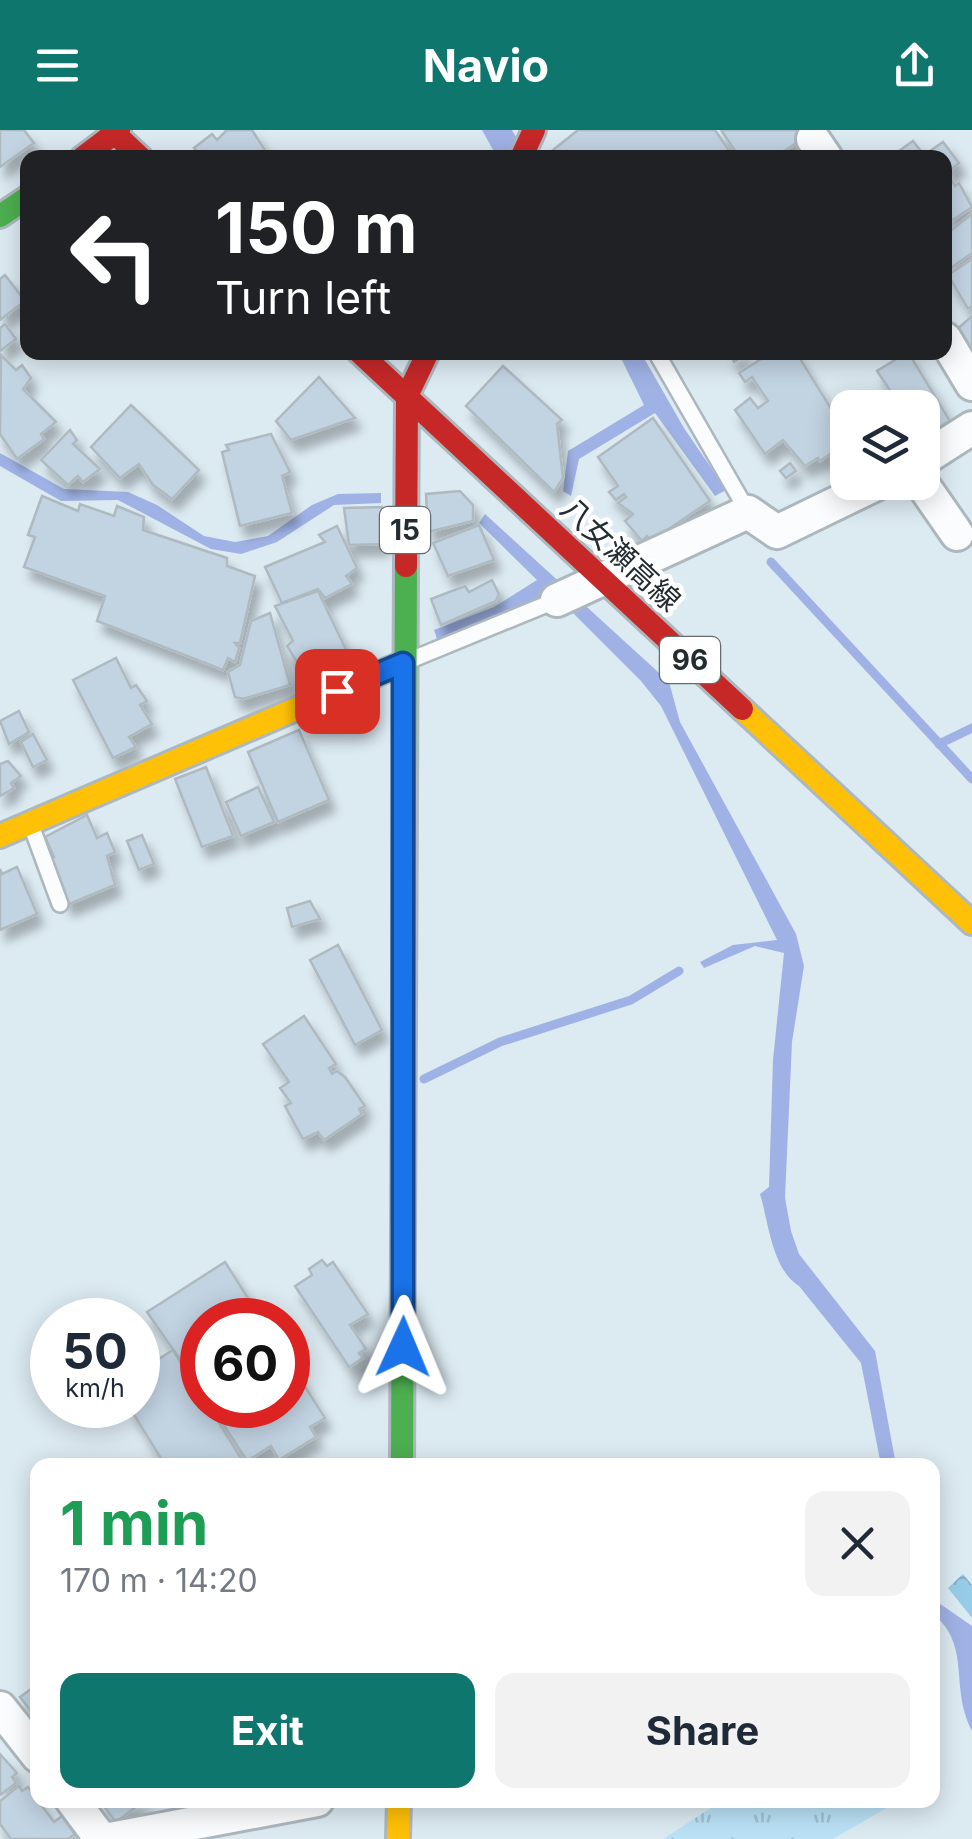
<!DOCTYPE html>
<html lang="en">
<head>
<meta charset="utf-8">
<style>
  body { margin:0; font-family:Inter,"Noto Sans JP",sans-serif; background:#f2f2f3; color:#1f2937; height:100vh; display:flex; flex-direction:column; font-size:38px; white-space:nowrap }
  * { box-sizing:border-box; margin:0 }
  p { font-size:32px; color:#747a83 }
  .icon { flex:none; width:55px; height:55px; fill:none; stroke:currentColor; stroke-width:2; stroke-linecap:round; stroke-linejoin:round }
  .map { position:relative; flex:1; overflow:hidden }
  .side { position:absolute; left:30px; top:1328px; width:910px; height:350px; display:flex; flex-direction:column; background:#fff; border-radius:20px; box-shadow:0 5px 25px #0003 }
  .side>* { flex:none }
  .banner { position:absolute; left:20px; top:20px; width:932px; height:210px; border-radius:20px; box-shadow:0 5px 25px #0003; background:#202124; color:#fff; overflow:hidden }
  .tools { position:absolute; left:830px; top:260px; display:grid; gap:20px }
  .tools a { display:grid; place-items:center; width:110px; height:110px; border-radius:20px; background:#fff; box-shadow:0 5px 25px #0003; font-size:50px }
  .speed { position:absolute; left:30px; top:1168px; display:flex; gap:20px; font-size:50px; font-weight:700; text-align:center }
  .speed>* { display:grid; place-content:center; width:130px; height:130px; border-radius:50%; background:#fff; box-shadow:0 5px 25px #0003; line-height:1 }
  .speed small { font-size:25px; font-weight:400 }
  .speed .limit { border:15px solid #d22; background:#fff; color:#111 }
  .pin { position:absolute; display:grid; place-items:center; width:85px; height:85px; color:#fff; margin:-42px; border-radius:20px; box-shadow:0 5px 15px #0006 }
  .me { position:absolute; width:110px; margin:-55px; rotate:1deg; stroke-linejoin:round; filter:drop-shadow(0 0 8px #0008) }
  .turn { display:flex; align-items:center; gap:35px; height:210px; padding:0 30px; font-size:45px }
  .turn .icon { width:130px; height:130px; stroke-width:2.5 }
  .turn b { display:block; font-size:70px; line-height:85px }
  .round { display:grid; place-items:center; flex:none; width:105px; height:105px; border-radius:20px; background:#f2f2f3 }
  .overview { display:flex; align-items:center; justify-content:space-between; height:170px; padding:0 30px }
  h1 { font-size:60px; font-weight:700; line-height:75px; color:#1e9e55 }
  .action { display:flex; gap:20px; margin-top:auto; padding:20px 30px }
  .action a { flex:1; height:115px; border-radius:20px; background:#0f766e; color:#fff; font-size:40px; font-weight:700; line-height:115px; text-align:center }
  .action a+a { background:#f2f2f3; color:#1f2937 }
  header { display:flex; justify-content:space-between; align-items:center; height:130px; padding:0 30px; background:#0f766e; color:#fff; font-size:45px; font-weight:700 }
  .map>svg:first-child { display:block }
</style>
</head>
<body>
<header><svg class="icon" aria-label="menu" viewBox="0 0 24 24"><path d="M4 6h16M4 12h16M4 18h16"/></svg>Navio<svg class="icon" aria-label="share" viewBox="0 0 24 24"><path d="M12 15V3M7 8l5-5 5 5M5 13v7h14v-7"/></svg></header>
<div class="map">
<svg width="972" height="1709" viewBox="0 0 972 1709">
  <defs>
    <pattern id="grass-tufts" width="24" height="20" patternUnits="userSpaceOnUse" patternTransform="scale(2.5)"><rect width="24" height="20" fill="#bae1f6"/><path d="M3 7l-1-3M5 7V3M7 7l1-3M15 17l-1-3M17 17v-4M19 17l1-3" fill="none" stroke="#a0c1d3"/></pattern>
    <pattern id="forest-crowns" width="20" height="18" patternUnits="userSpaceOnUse" patternTransform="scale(2.5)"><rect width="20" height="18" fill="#97cce8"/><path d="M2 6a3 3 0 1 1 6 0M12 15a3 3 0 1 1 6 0" fill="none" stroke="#82afc7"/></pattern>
    <filter id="shadow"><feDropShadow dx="6" dy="11" stdDeviation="5" flood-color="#0004"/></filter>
  </defs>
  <rect width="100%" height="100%" fill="#dceaf2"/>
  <polygon fill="url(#grass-tufts)" points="723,1670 900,1670 833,1709 663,1709"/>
  <polygon fill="url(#forest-crowns)" points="963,1444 972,1455 972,1488 948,1458"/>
  <g fill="#a0b2e5">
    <polygon points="482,0 512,0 528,27 497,27"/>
    <polygon points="618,222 641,223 684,298 726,360 715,366 655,283 579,329 571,366 563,361 568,321 644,275"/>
    <polygon points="0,323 64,359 128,362 157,375 204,406 235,412 268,406 312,375 338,364 381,363 381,373 334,375 277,412 241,424 211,419 118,370 61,371 0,336"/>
    <path d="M485,384l184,168 11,40 116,212 8,32 -12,76 -7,156 6,33 8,23 76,97 21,114h-15l-20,-102 -62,-77c-27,-17 -30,-62 -39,-92l9,-7 4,-127 11,-107 -29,-7 -51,22 -4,-6 33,-17 44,-5 -116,-234 -20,-25 -84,-84 -118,48 -5,-15 60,-23 43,-27 -58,-57z"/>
    <path d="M933,1469l39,27v105c-23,-45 0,-85 -39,-117z"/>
  </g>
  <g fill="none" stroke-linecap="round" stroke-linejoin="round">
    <g stroke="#a0b2e5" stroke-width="9">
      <polyline points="771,432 972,649"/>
      <polyline points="939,614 972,598"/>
      <polyline points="424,949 500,912 631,870 679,841"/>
    </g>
  </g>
  <g fill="#c2d3e2" stroke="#afb9c0" stroke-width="2.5" filter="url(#shadow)">
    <polygon points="0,0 24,0 34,13 0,37"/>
    <polygon points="227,0 252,0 268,25 203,28 194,18 212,4 217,10"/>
    <polygon points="578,0 715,0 734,28 558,28 553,20"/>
    <polygon points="721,0 815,0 774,28 740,28"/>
    <polygon points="913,11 924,25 943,12 959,33 945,45 945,28 889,28"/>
    <polygon points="950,48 955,56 959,53 972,77 945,95 945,52"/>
    <polygon points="972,84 972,123 945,142 945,129 950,125 945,105"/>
    <polygon points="972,129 972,176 968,179 948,145"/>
    <polygon points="5,145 25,171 0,190 0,149"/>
    <polygon points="972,186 972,227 955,201"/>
    <polygon points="5,194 16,209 0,221 0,198"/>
    <polygon points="729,222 748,222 734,232"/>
    <polygon points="772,222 796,222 848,306 848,312 820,331 818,328 805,336 783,310 765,324 735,280 750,268 758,278 768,271 752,247 745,252 739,243"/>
    <polygon points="908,222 950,291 922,307 922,278 902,278 877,241"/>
    <polygon points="1,225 16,240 22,235 31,248 23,259 56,292 41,304 44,309 17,329 0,304"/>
    <polygon points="503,236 562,290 557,294 563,348 554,362 466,276"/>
    <polygon points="319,247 355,288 291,310 276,291"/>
    <polygon points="131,275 199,340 172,369 153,355 139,334 120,348 91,317"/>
    <polygon points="653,288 710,371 651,411 647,406 642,411 625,391 633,384 618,373 626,367 624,364 616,370 609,362 618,356 598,327"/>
    <polygon points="70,300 77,310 73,314 100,339 83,352 78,346 68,355 41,330"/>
    <polygon points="271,304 290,342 282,346 292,383 240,396 222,322 229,320 226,315"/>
    <polygon points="790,333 796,341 786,348 780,341"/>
    <polygon points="460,361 473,375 473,391 428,402 426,364"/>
    <polygon points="42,366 78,381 80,374 114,386 117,376 144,387 143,400 227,428 227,436 255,446 240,513 235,513 239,518 235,532 228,528 223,540 97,491 105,466 24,437 35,407 28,405"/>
    <polygon points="382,377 384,414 349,415 344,378"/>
    <polygon points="479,395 494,430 448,446 433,413"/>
    <polygon points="337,396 357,438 346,446 352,454 325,468 318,459 282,473 265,437 325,412 319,405"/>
    <polygon points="492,450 499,464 496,471 441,495 431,469 465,456 469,462"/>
    <polygon points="318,461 350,528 312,544 304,528 297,532 287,516 293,511 275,476"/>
    <polygon points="270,483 290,555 243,569 235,567 228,542 240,535 251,491"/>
    <polygon points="116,528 131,558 136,555 147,571 140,575 152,594 129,607 136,617 113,628 73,550"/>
    <polygon points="19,581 29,602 9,614 0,591"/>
    <polygon points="299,600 329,670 278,692 248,622"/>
    <polygon points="33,604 47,630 33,637 21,612"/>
    <polygon points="8,631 21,646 11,653 14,658 0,666 0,634"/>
    <polygon points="206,637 233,706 202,717 175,649"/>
    <polygon points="258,657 274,692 241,706 226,672"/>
    <polygon points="87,685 97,708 107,703 115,722 107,726 115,755 67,775 48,729 54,727 45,707"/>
    <polygon points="142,705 154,734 139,740 127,711"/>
    <polygon points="17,737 37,784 0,800 0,739 2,744"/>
    <polygon points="310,771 320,789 292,797 287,778"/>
    <polygon points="338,815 382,900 355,915 310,830"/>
    <polygon points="304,886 336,934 329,938 332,944 337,941 345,947 365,976 359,979 362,984 324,1010 318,1002 303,1009 285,976 291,973 280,958 289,952 263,914"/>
    <polygon points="322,1130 327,1136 333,1132 368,1184 350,1195 366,1219 359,1223 363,1228 349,1237 295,1156 312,1145 309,1139"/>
    <polygon points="225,1132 262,1190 202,1190 202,1261 147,1182"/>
    <polygon points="173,1220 202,1267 202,1275 208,1275 245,1335 165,1335 128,1275 138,1275 138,1242"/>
    <polygon points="288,1230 325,1288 310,1297 316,1307 279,1330 271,1316 247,1331 211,1275 288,1275"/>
    <polygon points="38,1554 38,1590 20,1567"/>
    <polygon points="0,1624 17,1643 12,1647 16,1653 0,1665"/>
    <polygon points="19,1656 22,1661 28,1657 54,1692 62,1686 75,1704 68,1709 11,1709 0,1694 0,1671"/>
    <polygon points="99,1670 145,1670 116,1692"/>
  </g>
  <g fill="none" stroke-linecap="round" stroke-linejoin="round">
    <g stroke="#adb7be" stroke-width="20">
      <g id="lane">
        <polyline points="656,222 748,382"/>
        <polyline points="413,529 557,470"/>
        <polyline points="32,698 60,774"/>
      </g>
    </g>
    <g stroke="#adb7be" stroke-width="38">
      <g id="street">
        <polyline points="813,9 826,28"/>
        <polyline points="945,209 972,254"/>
        <polyline points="922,330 972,298"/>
        <polyline points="921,352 957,404"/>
        <polyline points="557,470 748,382 777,402 880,352"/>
        <polyline points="0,1578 38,1626"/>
        <polyline points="72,1670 101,1709"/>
        <polyline points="110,1709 317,1670"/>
      </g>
    </g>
    <g stroke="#adb7be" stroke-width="28">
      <g id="fast">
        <polyline points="0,86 28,67"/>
        <polyline points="402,1335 406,436"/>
      </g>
    </g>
    <g stroke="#adb7be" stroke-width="28">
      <g id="slow">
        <polyline points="742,579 972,793"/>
        <polyline points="0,706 403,533"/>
        <polyline points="398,1709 399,1670"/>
      </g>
    </g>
    <g stroke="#adb7be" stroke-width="28">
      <g id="jam">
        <polyline points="111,0 141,28"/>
        <polyline points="82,28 119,0"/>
        <polyline points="521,28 534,0"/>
        <polyline points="359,222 742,579"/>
        <polyline points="407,266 428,222"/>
        <polyline points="406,436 407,266"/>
      </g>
    </g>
    <use href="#lane" stroke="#fafcfd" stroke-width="15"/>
    <use href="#street" stroke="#fafcfd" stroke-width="32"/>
    <use href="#fast" stroke="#4caf50" stroke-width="22"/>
    <use href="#slow" stroke="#ffc107" stroke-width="22"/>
    <use href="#jam" stroke="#c62828" stroke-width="22"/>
  </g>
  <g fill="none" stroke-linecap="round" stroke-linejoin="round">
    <g stroke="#114b97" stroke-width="25">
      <polyline id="route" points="337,561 403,533 403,1217"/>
    </g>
    <use href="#route" stroke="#1a73e8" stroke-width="18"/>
  </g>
  <g text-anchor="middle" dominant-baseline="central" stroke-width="9" stroke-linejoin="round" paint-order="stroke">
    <g fill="#fff" stroke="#656b6f" stroke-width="2.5">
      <rect x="380" y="377" width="50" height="46" rx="8"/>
      <rect x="660" y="507" width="60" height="46" rx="8"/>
    </g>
    <g font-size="28" font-weight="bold" fill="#232c31">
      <text x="405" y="400">15</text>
      <text x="690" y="530">96</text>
    </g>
    <g font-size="30" fill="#232c31" stroke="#fff">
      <text transform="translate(621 424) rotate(43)">八女瀬高線</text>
    </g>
  </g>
</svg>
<div class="tools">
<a><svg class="icon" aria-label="layers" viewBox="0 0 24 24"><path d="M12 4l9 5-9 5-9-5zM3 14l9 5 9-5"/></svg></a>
</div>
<div class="speed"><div>50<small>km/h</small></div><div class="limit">60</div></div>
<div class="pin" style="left:337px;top:561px;background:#d93025"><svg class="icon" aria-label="arrive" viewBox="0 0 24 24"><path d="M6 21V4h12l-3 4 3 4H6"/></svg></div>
<svg class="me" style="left:403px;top:1217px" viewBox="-20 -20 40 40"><path d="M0-17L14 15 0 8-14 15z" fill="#1a73e8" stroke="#fff" stroke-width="4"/></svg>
<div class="banner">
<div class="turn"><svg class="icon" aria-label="left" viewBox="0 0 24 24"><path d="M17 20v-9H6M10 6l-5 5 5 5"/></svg><div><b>150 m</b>Turn left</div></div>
</div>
<section class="side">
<div class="overview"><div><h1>1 min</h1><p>170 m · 14:20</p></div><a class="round"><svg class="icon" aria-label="close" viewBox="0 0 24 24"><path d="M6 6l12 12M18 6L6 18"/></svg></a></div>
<div class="action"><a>Exit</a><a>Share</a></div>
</section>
</div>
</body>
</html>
